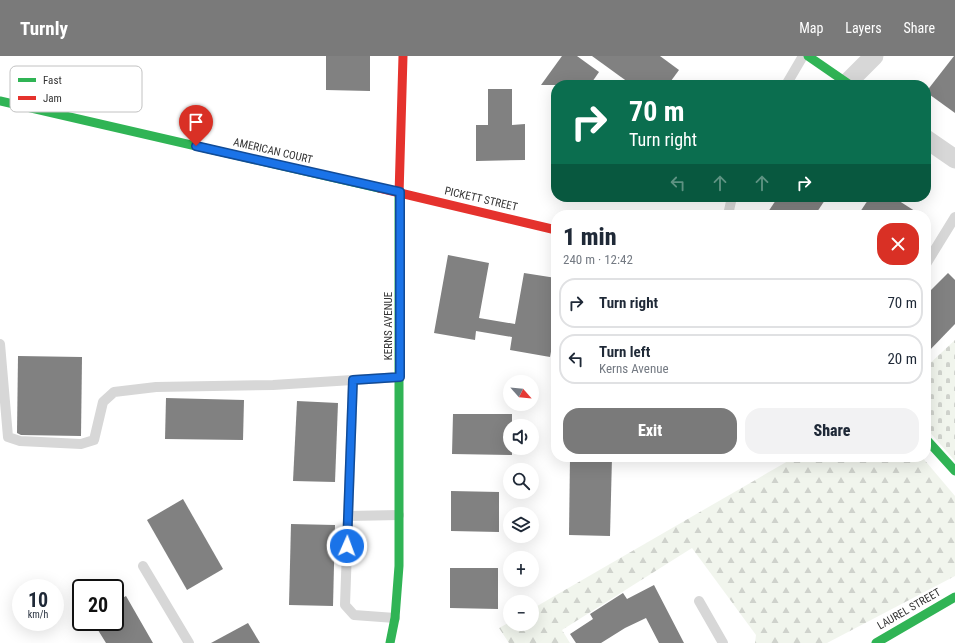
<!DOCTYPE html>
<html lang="en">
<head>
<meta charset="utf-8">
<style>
  body { margin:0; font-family:"Roboto Condensed",sans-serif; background:#f2f2f3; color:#1f2937; height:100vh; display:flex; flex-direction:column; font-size:15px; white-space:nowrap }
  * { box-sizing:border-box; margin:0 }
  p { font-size:13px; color:#747a83 }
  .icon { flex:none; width:22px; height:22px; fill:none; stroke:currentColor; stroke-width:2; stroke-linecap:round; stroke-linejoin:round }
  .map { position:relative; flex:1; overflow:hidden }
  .details { position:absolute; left:551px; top:154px; width:380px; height:252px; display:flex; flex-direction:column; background:#fff; border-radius:16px; box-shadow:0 4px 16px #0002 }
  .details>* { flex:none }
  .guide { position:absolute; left:551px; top:24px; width:380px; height:122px; border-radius:16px; box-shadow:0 4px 16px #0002; background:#0b6e4f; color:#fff; overflow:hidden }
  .needle { width:26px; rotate:117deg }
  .buttons { position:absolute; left:503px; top:319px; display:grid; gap:8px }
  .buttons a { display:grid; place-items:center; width:36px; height:36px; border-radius:50%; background:#fff; box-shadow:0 4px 16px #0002; font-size:20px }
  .speed { position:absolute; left:12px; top:523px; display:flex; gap:8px; font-size:20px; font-weight:700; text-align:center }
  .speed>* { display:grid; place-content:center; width:52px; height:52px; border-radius:50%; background:#fff; box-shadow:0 4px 16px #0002; line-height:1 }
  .speed small { font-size:10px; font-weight:400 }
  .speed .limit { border:2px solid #111; border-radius:6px; background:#fff; color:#111 }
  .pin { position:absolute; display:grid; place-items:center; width:34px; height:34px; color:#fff; margin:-41px -17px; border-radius:50% 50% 50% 0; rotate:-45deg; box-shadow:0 0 4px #0007 }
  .pin .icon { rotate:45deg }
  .me { position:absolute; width:44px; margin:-22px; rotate:2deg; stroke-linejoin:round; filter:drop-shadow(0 0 3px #0008) }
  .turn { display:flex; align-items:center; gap:14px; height:84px; padding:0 12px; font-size:18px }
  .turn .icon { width:52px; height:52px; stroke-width:2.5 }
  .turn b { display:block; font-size:28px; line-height:34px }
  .lanes { display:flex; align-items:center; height:38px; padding:0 12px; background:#0003; justify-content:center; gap:20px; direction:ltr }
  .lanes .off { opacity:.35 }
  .round { display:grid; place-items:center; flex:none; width:42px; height:42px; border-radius:16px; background:#f2f2f3 }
  .headline { display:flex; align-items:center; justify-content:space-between; height:68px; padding:0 12px }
  h1 { font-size:24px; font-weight:800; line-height:30px }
  .action { display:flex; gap:8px; margin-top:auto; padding:8px 12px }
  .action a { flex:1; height:46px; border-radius:16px; background:#7a7a7a; color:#fff; font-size:16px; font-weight:800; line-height:46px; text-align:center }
  .action a+a { background:#f2f2f3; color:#1f2937 }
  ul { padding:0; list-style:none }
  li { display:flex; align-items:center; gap:12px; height:50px; margin:0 8px 6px; padding:0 4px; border:2px solid #e0e1e3; border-radius:16px }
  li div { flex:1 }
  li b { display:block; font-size:15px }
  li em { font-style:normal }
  header { display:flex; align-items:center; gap:24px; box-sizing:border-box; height:56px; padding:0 20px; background:#7a7a7a; color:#fff }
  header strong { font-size:19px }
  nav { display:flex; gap:22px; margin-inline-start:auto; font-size:14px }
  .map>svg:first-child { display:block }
</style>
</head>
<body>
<header>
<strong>Turnly</strong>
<nav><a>Map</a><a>Layers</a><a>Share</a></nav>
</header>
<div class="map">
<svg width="955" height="587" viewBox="0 0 955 587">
  <defs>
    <pattern id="forest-firs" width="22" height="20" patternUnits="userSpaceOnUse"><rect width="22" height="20" fill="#f1f5ed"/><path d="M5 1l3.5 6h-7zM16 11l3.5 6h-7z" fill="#cfd2cc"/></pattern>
    <pattern id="cemetery-stones" width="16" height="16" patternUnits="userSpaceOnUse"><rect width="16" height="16" fill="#f1f5ed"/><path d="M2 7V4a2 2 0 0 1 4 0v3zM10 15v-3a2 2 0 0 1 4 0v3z" fill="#cfd2cc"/></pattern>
  </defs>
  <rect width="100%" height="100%" fill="#fff"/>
  <polygon fill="url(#forest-firs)" points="795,401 922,401 955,440 955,520 827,587 755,587 756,579 692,492 562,574 570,587 509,587 499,572 510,566 510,568 532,568 532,553"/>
  <polygon fill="url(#cemetery-stones)" points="955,284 955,405 926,372 926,311"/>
  <g fill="#818181">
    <polygon points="326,0 370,0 370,35 326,34"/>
    <polygon points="562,0 577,0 599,16 590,29 541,29"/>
    <polygon points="592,0 660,0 679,14 668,29 632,29"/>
    <polygon points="954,0 955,0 955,57 926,36"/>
    <polygon points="488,33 512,33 512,69 525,68 525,104 476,105 476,69 488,69"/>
    <polygon points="778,141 827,141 815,159 766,159"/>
    <polygon points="870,141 893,141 921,159 858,159"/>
    <polygon points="448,199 489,207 479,262 515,268 524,217 556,222 556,269 550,301 510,294 512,281 476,275 475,284 434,277"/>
    <polygon points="948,217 955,224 955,268 926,298 926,239"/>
    <polygon points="18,300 82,301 81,380 21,379 17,377"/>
    <polygon points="166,342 244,344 243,384 165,383"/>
    <polygon points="297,345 338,347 335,426 293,425"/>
    <polygon points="453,358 512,358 512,370 510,370 510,392 512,392 512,399 452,398"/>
    <polygon points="570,401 612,401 610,480 569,479"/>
    <polygon points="451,435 499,436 499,476 451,475"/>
    <polygon points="183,443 223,513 187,534 147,464"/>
    <polygon points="291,468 335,469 333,550 289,549"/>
    <polygon points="450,512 498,512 498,553 450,552"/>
    <polygon points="654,529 684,587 659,587 646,562 625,572 601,587 576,587 570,578 593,563 590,558 623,537 627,543"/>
    <polygon points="126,540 153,587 106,587 93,566 115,566 115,546"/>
    <polygon points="248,567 260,587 211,587"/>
  </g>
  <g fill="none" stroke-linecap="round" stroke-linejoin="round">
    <g stroke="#d7d7d7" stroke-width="10">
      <polyline points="786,29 803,0"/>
      <polyline points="728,159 732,141"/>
      <polyline points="926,208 955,161"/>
      <polyline points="0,288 8,381 20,385 81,388 94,384 103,346 114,336 156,331 273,329 400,321"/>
      <polyline points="353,324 345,549 354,559 395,562"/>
      <polyline points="348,460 399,459"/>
      <polyline points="143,510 189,587"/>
      <polyline points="699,545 723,587"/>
    </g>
    <g stroke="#d7d7d7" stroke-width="19">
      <polyline points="847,27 874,0"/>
      <polyline points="926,83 955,103"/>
    </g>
    <g stroke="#30b455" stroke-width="9">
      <polyline points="808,0 850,29"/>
      <polyline points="0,45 379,132"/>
      <polyline points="926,383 955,415"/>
      <polyline points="390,587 395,562 399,510 399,139"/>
      <polyline points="876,587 955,541"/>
    </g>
    <g stroke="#e5322d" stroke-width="9">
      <polyline points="379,132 556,174"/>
      <polyline points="399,139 403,0"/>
    </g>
  </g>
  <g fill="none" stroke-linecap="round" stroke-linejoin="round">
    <g stroke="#114b97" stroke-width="10">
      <polyline id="route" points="196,90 400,136 400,321 353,324 347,490"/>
    </g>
    <use href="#route" stroke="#1a73e8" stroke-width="7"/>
  </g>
  <g text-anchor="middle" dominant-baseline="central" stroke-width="4" stroke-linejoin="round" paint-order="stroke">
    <g font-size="11" fill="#333" stroke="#fff">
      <text transform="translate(273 95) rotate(13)">AMERICAN COURT</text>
      <text transform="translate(481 143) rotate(13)">PICKETT STREET</text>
      <text transform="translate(388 270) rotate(-90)">KERNS AVENUE</text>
      <text transform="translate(909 553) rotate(-30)">LAUREL STREET</text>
    </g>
  </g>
  <rect x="10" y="10" width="132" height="46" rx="6" fill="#fff" stroke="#c2c2c2" stroke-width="1"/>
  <rect x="18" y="22" width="18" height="4" fill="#30b455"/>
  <rect x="18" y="40" width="18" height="4" fill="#e5322d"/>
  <g font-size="11" fill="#333">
    <text x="43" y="28">Fast</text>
    <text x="43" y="46">Jam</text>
  </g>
</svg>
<div class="buttons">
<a><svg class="needle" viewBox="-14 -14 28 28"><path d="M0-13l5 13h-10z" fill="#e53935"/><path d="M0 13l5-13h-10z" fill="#747a83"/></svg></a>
<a><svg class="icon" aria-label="sound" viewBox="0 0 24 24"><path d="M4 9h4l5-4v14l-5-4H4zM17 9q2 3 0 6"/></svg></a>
<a><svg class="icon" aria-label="search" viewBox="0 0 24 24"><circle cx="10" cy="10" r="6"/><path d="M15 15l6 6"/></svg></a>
<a><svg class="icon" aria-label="layers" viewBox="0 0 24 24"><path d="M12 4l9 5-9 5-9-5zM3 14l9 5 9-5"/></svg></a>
<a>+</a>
<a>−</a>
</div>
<div class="speed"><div>10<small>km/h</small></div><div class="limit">20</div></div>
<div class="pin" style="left:196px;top:90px;background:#d93025"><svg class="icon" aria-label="arrive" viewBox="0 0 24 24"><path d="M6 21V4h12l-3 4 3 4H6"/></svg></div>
<svg class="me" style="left:347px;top:490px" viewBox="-20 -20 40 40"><circle r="17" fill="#1a73e8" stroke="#fff" stroke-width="3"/><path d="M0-11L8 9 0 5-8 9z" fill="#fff"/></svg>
<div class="guide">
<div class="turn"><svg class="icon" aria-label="right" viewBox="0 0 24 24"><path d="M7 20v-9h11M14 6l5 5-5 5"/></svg><div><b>70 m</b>Turn right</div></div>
<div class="lanes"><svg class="icon off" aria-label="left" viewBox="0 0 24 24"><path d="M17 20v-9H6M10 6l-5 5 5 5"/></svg><svg class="icon off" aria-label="ahead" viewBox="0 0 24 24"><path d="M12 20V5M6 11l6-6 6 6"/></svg><svg class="icon off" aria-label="ahead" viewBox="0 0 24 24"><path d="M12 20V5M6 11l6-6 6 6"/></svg><svg class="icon" aria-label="right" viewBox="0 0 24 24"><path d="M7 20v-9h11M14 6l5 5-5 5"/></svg></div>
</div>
<section class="details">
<div class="headline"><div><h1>1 min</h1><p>240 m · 12:42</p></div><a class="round" style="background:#d93025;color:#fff"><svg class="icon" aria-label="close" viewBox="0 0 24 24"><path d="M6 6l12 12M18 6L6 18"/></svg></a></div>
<ul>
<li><svg class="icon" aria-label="right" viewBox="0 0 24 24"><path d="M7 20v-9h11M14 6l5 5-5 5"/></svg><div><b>Turn right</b></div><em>70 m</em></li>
<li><svg class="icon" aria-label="left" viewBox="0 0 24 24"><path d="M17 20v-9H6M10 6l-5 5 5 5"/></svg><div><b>Turn left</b><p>Kerns Avenue</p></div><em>20 m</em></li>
</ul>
<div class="action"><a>Exit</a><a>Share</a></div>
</section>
</div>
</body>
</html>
